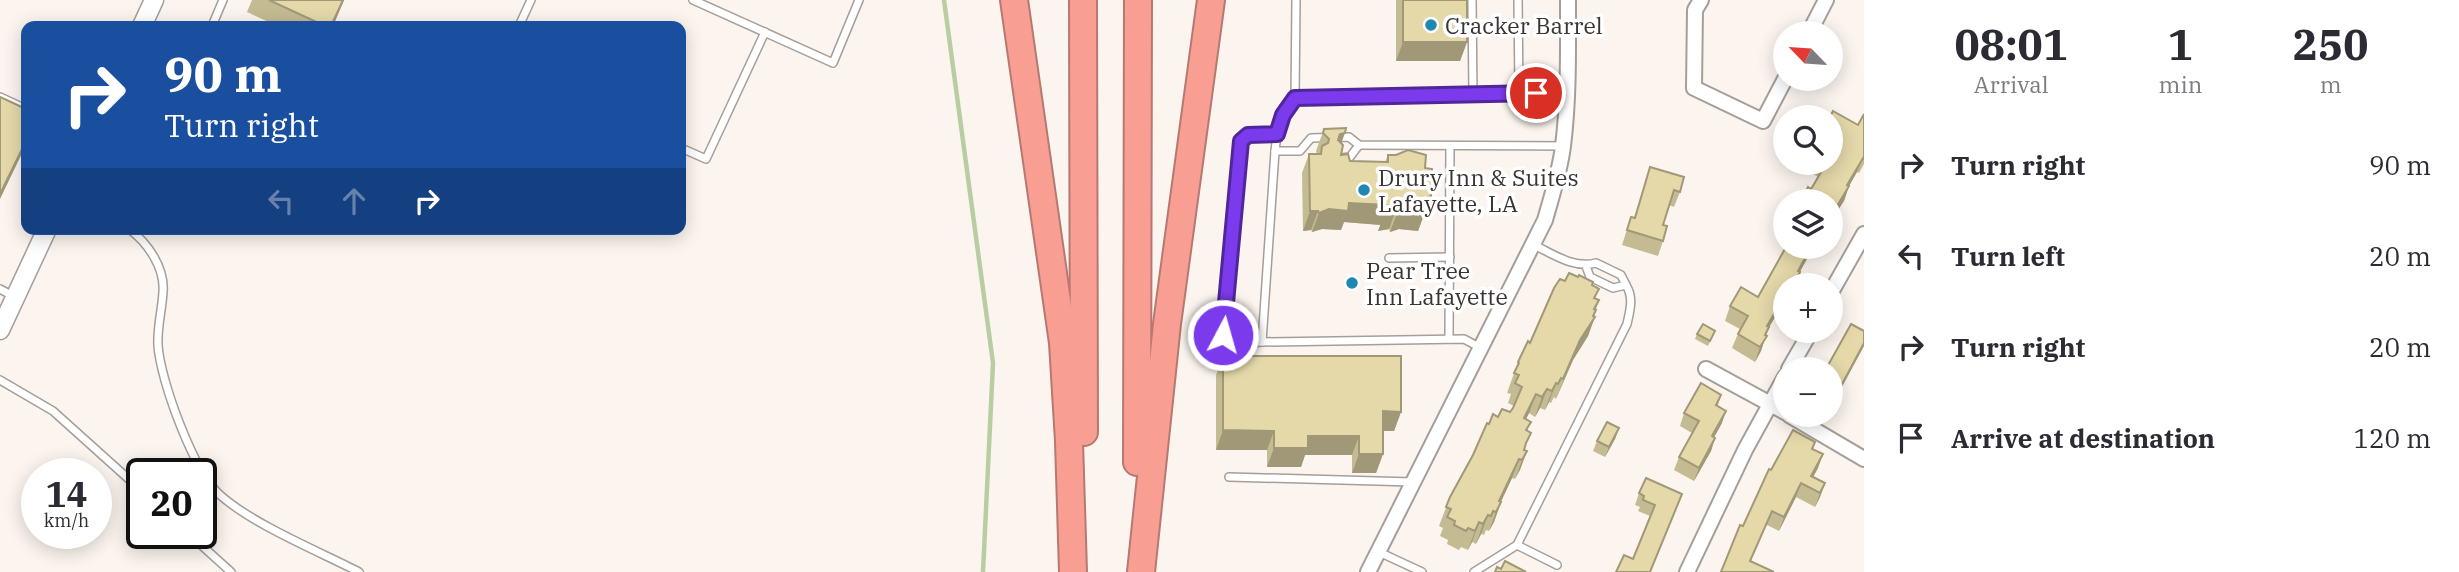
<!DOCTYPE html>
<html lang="en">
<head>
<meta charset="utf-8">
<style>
  body { margin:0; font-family:"IBM Plex Serif",serif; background:#f2f2f3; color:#2b2b33; height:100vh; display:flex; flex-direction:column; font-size:26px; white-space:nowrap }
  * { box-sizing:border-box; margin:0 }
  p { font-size:23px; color:#7c7c81 }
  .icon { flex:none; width:38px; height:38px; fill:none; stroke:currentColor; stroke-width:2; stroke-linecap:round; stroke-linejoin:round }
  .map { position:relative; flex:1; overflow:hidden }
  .details { display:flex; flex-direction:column; background:#fff; width:595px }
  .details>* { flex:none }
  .hud { position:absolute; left:21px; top:21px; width:665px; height:214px; border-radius:14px; box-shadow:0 4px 18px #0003; background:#1a4fa0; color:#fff; overflow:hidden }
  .needle { width:46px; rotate:295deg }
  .buttons { position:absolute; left:1773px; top:21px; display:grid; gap:14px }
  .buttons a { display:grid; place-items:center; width:70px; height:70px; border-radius:50%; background:#fff; box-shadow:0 4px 18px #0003; font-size:35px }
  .speed { position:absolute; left:21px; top:458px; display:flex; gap:14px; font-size:35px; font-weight:700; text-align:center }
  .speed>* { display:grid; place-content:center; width:91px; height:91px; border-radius:50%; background:#fff; box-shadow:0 4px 18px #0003; line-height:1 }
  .speed small { font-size:18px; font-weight:400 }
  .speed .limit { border:4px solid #111; border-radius:10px; background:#fff; color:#111 }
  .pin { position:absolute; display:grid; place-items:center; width:60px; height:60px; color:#fff; margin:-30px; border:4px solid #fff; border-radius:50%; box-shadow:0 2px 7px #0007 }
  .me { position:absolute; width:77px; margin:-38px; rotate:6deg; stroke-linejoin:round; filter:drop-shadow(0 0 5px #0008) }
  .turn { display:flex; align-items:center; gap:24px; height:147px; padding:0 28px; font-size:32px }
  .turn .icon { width:91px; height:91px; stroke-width:2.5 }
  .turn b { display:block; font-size:49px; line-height:60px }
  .lanes { display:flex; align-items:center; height:66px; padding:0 28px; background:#0003; justify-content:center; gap:35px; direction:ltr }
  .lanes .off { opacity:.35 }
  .eta { display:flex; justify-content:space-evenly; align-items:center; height:119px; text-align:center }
  .eta b { font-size:42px; font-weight:700; line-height:49px }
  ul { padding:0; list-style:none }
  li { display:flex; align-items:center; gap:21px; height:91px; padding:0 28px }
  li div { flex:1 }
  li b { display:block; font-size:26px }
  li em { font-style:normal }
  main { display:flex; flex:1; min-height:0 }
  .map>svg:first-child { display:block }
</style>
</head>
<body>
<main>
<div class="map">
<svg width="1864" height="572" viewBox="0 0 1864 572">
  <rect width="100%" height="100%" fill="#fcf5ef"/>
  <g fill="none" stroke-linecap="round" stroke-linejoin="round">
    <polyline stroke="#b8cda2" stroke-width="4.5" points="944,0 993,363 983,572"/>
    <g stroke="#a59e99" stroke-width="10">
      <g id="service">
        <polyline points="693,0 833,63 859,0"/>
        <polyline points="1296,0 1295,98 1283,115 1277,134 1275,151 1300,151 1311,138 1349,137 1359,145 1563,146"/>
        <polyline points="1472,0 1473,96"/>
        <polyline points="1518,0 1519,93"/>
        <polyline points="212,26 223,0"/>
        <polyline points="519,26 531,0"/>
        <polyline points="0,97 26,109"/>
        <polyline points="1295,98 1567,93"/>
        <polyline points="681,148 706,159 765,32"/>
        <polyline points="1275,151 1262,342 1464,339 1481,348"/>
        <polyline points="1341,158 1350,157 1359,145"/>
        <path d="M129,229c19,14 36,39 34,63 -1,18 -6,35 -5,53 2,35 36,127 62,150 34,30 98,56 139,77"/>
        <path d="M1534,245c19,9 40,24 62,18l25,12 5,10 -13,3 -23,-11 -4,-11"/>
        <polyline points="1389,258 1450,257"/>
        <polyline points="0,289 15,297"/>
        <polyline points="1449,339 1450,147"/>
        <polyline points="1262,342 1233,344 1223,335 1241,140 1248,135 1277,134"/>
        <polyline points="0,380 53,411 142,491"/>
        <polyline points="1229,477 1413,482"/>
        <polyline points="189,534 231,572"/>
        <polyline points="1517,545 1557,565"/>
        <polyline points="1379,552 1422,572"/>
        <path d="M1474,572l43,-27 110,-221c3,-14 7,-26 -1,-39"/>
      </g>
    </g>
    <g stroke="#a59e99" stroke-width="18">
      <g id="minor">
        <polyline points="1701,0 1695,10 1694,88 1763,121 1785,79"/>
        <polyline points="1809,33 1826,0"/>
        <polyline points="1830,294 1864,234"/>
        <polyline points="1706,369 1785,412"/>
        <polyline points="1789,369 1811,331"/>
        <polyline points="1789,415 1864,459"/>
        <path d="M1368,572l177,-352c7,-25 15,-49 18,-74 6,-48 5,-98 5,-146"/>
        <polyline points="1687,572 1745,450 1785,377"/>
      </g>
    </g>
    <g stroke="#a59e99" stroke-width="21">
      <g id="tertiary">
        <polyline points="142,26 154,0"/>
        <polyline points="0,330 47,229"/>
      </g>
    </g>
    <g stroke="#b57971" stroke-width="30">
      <g id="motorway">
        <polyline points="1014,0 1063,343 1069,441 1073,572"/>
        <polyline points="1083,0 1084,432"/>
        <polyline points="1137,462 1138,0"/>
        <polyline points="1141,572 1167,324 1211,0"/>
      </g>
    </g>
    <use href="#service" stroke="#fff" stroke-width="7"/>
    <use href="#minor" stroke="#fff" stroke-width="14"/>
    <use href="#tertiary" stroke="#fff" stroke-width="18"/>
    <use href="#motorway" stroke="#f89e92" stroke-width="26"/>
  </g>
  <g fill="#c5bb92">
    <polygon points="252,0 344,0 333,26 277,26 247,12"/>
    <polygon points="1396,0 1467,0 1467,42 1460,61 1396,61"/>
    <polygon points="1864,114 1864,164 1859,173 1857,172 1849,186 1844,201 1811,189 1818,177 1808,171 1812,163 1830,163 1858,125"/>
    <polygon points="1324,129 1341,143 1341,155 1350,161 1385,162 1388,155 1425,168 1431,196 1418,231 1399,229 1390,232 1389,229 1378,231 1381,225 1344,222 1341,230 1322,229 1312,232 1311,230 1303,231 1302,173 1309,154 1318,154 1316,152 1317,148"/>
    <polygon points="1650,167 1680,192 1674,207 1669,205 1663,225 1663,241 1658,256 1622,245 1631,217 1634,218"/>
    <polygon points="1786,247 1817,247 1815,250 1813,249 1799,273 1795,285 1785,285 1785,307 1782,305 1768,329 1761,351 1755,362 1732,348 1740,329 1725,321 1730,306 1758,297"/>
    <polygon points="1565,281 1592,286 1595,298 1599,300 1588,336 1573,360 1556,399 1554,397 1551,403 1549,402 1545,410 1540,408 1535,417 1529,413 1526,419 1528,431 1525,450 1527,451 1515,479 1512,478 1501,502 1494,522 1489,531 1486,530 1484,535 1481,534 1476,544 1472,542 1468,550 1461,547 1459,550 1447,544 1448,540 1440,536 1443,528 1439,526 1450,497 1473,455 1489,424 1498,417 1510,412 1514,406 1508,403 1511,394 1507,393 1518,362 1530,343"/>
    <polygon points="1715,331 1708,346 1695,339 1697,334"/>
    <polygon points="1223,356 1401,412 1394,431 1383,431 1383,454 1376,473 1352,473 1352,455 1305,455 1301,467 1267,467 1267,450 1216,450 1216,375"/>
    <polygon points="1721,395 1718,405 1722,423 1714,438 1715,438 1711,451 1694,481 1674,470 1679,457 1692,433 1680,426 1684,413"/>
    <polygon points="1619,428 1615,439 1605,457 1593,451 1597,441"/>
    <polygon points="1813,449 1818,468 1813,477 1825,483 1820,497 1815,507 1796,497 1779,531 1767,525 1721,572 1771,470"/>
    <polygon points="1639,493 1682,494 1633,559 1650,516 1638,511 1640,507 1635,505"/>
  </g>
  <g fill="#a09877">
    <polygon points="343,0 344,0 341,7 333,26 331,26"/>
    <polygon points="1403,42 1467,42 1460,61 1396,61"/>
    <polygon points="1345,133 1338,152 1333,153 1340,134"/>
    <polygon points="26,141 26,145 0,199 0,194"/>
    <polygon points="1863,158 1857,172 1849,186 1844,201 1830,223 1830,218 1847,185"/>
    <polygon points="1431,196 1418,231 1399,229 1390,232 1397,213"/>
    <polygon points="1349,203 1388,205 1381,225 1344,222 1341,230 1322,229 1312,232 1319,213"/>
    <polygon points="1396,210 1389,229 1378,231 1385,212"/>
    <polygon points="1310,211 1318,211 1311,230 1303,231"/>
    <polygon points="1811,247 1813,247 1793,285 1798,271"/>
    <polygon points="1785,295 1782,305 1768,329 1761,351 1755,362 1767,326"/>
    <polygon points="1596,310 1591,323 1595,317 1588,336 1573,360 1556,399 1580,340"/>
    <polygon points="1864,343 1864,346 1830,409 1832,403"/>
    <polygon points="1556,383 1549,402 1545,410 1552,391"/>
    <polygon points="1547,389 1540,408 1535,417 1542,397"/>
    <polygon points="1536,394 1529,413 1517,437 1524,418"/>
    <polygon points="1383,411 1401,412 1394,431 1376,431"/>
    <polygon points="1726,411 1722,423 1707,449 1712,436"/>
    <polygon points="1619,428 1615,439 1605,457 1609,447"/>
    <polygon points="1223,430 1274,431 1267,450 1216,450"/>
    <polygon points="1308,436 1359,436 1352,455 1305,455 1301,467 1267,467 1274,448"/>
    <polygon points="1715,438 1711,451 1694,481 1699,468"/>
    <polygon points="1527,451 1520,470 1515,479 1522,460"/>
    <polygon points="1359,454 1383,454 1376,473 1352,473"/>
    <polygon points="1823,454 1818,468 1806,490 1811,476"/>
    <polygon points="1519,459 1512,478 1496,512 1499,501"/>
    <polygon points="1801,483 1796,497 1779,531 1784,517"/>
    <polygon points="1825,483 1820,497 1815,507 1820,493"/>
    <polygon points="1501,502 1494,522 1489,531 1496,512"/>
    <polygon points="1488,515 1481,534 1476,544 1483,524"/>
    <polygon points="1479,522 1472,542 1468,550 1475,531"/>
  </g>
  <g fill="#e5d9aa" stroke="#a09877" stroke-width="2">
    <polygon points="269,0 343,0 331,26 325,26"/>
    <rect x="1403" y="0" width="64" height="42"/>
    <polygon points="0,97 26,109 26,141 0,194"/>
    <polygon points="1833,111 1858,125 1864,114 1864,159 1863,158 1847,185 1849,186 1830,218 1830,201 1801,201 1808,187 1811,189 1826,164 1824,163 1830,163 1830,117"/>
    <polygon points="1346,128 1345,133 1340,134 1338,140 1343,145 1341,155 1348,154 1350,161 1388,162 1388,155 1396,155 1408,150 1426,155 1425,168 1432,169 1431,196 1426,198 1425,212 1406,209 1397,213 1396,210 1385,212 1388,205 1349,203 1348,211 1329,209 1319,213 1318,211 1310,211 1309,154 1321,154 1322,146 1328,143 1329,139 1323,133 1324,129"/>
    <polygon points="1650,167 1684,177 1680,192 1674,190 1663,225 1667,226 1663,241 1627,230 1631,217 1635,218"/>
    <polygon points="1786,247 1811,247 1798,271 1800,272 1794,285 1785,285 1785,295 1767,326 1769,327 1765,335 1767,336 1760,347 1738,334 1748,316 1730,306 1741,287 1758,297"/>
    <polygon points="1569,273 1578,277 1579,275 1593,282 1592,285 1599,289 1594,298 1599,300 1594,309 1596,310 1593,316 1595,317 1580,340 1563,379 1561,378 1558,384 1556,383 1552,391 1547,389 1542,397 1536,394 1524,418 1531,422 1526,430 1531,433 1526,443 1524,450 1527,451 1522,460 1519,459 1499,501 1501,502 1496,512 1493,511 1491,516 1488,515 1483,524 1479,522 1475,531 1468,528 1466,531 1454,525 1455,521 1447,517 1451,509 1446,507 1450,497 1473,455 1487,423 1489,424 1493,414 1498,417 1502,409 1510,412 1513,408 1522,387 1515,383 1519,375 1514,373 1519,363 1518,362 1528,341 1530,343 1554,288 1560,279 1565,281"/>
    <polygon points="1703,324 1715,331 1710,341 1697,334"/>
    <polygon points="1851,324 1864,331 1864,343 1832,403 1830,403 1830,369 1826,369"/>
    <polygon points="1223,356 1401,356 1401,412 1383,411 1383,454 1359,454 1359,436 1308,436 1308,448 1274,448 1274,431 1223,430"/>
    <polygon points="1701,383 1721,395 1716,405 1726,411 1712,436 1715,438 1699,468 1679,457 1699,421 1684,413"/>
    <polygon points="1607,422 1619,428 1609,447 1597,441"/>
    <polygon points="1793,430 1815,442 1812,449 1823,454 1811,476 1825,483 1820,493 1801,483 1784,517 1772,511 1750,561 1774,572 1721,572 1740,525 1743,526 1769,469 1771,470"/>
    <polygon points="1646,478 1682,494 1650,572 1616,572 1624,555 1633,559 1655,505 1643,500 1644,496 1639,493"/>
    <polygon points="1505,561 1526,572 1495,572 1497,567 1501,569"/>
  </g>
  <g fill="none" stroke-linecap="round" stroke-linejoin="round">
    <g stroke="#51269a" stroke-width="18">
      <polyline id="route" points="1223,335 1241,141 1248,135 1277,134 1283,115 1295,98 1536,93"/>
    </g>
    <use href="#route" stroke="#7c3aed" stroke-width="12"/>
  </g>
  <g fill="#1f88b0" stroke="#fff" stroke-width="2.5">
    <circle cx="1431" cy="25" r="7"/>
    <circle cx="1364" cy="190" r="7"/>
    <circle cx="1352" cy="283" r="7"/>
  </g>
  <g text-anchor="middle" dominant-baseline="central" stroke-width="7" stroke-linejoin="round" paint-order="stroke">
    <g font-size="23" fill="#383533" stroke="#fff" text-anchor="start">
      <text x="1445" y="25">Cracker Barrel</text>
      <text x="1378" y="177">Drury Inn &amp; Suites<tspan x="1378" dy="26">Lafayette, LA</tspan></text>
      <text x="1366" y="270">Pear Tree<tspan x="1366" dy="26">Inn Lafayette</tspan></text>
    </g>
  </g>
</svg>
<div class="buttons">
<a><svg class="needle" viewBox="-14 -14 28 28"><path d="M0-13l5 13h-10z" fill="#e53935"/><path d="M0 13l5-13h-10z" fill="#7c7c81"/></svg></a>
<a><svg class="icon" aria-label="search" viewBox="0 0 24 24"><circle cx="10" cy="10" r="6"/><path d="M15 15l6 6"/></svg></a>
<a><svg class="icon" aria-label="layers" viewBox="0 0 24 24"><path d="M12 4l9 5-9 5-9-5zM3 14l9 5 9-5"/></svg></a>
<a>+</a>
<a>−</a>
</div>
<div class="speed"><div>14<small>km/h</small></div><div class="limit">20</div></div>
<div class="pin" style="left:1536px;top:93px;background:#d93025"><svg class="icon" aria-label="arrive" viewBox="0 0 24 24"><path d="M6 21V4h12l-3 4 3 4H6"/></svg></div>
<svg class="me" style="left:1223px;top:335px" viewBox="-20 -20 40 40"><circle r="17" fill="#7c3aed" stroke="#fff" stroke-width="3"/><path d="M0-11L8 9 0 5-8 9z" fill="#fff"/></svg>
<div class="hud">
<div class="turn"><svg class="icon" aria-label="right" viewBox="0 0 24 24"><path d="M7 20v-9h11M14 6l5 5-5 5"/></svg><div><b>90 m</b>Turn right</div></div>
<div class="lanes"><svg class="icon off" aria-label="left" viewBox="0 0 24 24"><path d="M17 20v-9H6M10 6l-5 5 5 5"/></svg><svg class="icon off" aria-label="ahead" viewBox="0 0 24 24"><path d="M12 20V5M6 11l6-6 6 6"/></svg><svg class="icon" aria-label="right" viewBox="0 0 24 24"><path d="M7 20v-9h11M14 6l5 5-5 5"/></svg></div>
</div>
</div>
<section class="details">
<div class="eta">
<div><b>08:01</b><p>Arrival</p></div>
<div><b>1</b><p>min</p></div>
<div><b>250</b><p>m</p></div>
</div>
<ul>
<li><svg class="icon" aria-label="right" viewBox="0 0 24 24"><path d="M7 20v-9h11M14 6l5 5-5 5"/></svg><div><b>Turn right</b></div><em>90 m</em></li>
<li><svg class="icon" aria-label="left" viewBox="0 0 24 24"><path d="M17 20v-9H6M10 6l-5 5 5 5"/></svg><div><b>Turn left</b></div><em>20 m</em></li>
<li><svg class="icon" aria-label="right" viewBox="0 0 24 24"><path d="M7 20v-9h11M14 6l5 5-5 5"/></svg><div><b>Turn right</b></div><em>20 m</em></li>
<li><svg class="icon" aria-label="arrive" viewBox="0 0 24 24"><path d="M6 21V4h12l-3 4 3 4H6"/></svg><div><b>Arrive at destination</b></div><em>120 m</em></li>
</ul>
</section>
</main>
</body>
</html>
